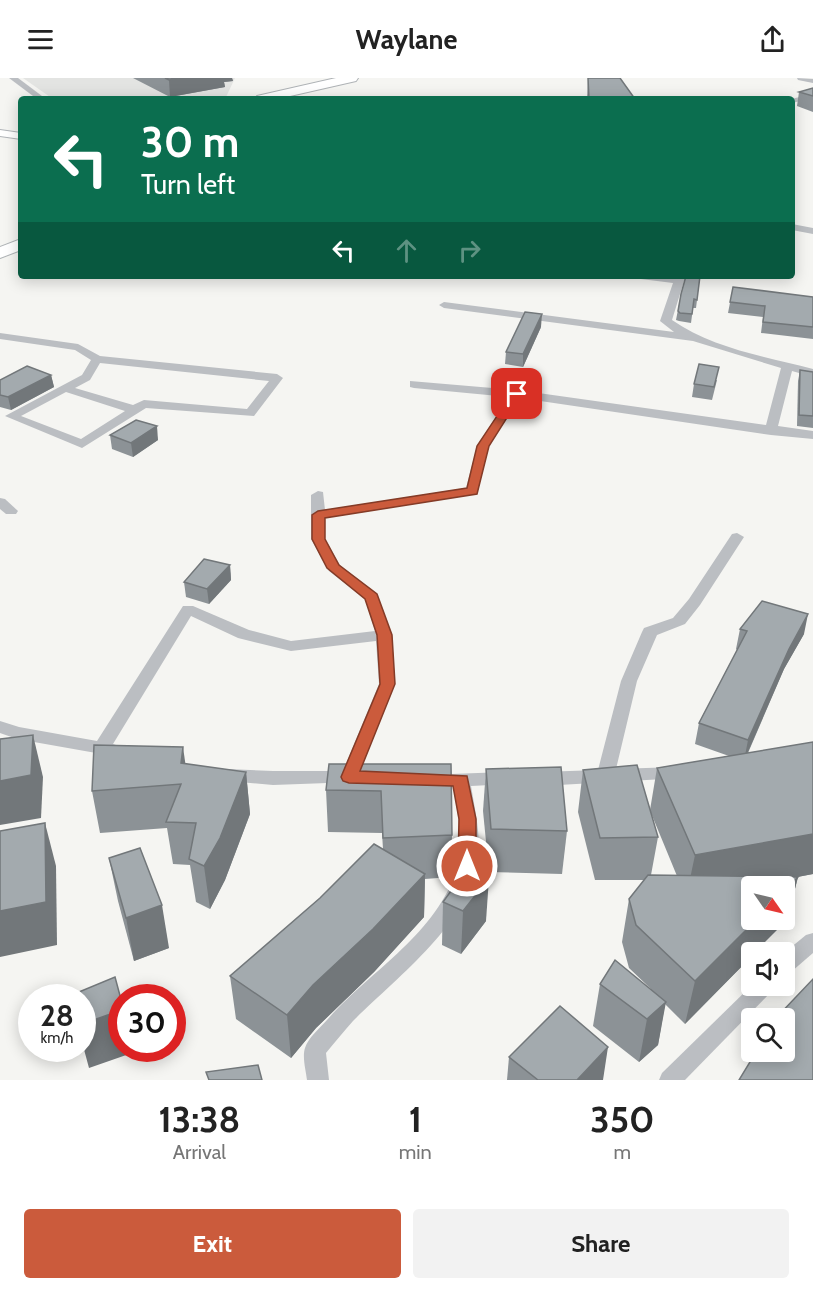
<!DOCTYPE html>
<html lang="en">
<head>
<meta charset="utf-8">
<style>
  body { margin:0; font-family:Cabin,sans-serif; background:#f2f2f2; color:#222; height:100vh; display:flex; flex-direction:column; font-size:22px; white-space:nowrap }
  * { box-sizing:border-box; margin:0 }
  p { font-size:20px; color:#767676 }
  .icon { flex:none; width:33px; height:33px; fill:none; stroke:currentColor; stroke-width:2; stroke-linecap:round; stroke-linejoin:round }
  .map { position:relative; height:1002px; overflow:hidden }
  .panel { display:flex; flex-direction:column; background:#fff; flex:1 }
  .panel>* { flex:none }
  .guide { position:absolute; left:18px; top:18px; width:777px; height:183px; border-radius:6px; box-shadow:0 3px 15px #0003; background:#0b6e4f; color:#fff; overflow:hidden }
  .needle { width:39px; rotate:124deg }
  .fabs { position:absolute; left:741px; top:798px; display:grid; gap:12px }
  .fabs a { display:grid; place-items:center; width:54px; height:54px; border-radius:6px; background:#fff; box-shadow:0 3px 15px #0003; font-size:30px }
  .speed { position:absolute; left:18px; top:906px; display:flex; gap:12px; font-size:30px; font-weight:700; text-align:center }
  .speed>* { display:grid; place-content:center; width:78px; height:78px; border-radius:50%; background:#fff; box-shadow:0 3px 15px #0003; line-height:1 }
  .speed small { font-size:15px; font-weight:400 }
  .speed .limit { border:9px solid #d22; background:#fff; color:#111 }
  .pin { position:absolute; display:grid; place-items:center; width:51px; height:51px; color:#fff; margin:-26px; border-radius:12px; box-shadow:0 3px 9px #0006 }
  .me { position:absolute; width:66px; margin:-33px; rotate:0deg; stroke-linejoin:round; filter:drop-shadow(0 0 4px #0008) }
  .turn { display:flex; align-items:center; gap:21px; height:126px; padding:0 24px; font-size:27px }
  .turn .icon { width:78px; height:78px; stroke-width:2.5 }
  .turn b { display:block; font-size:42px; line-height:51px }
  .lanes { display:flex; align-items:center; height:57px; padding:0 24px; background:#0003; justify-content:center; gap:30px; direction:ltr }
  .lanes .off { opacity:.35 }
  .eta { display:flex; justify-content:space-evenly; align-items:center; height:102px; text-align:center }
  .eta b { font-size:36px; font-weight:800; line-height:42px }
  .action { display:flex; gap:12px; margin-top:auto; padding:12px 24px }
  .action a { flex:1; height:69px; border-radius:6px; background:#cb5b3c; color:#fff; font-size:24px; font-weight:800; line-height:69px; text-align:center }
  .action a+a { background:#f2f2f2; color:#222 }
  header { display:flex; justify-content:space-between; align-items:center; height:78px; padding:0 24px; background:#fff; font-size:27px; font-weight:800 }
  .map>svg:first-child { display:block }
</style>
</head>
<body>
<header><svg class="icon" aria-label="menu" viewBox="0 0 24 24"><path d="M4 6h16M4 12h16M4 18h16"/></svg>Waylane<svg class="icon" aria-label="share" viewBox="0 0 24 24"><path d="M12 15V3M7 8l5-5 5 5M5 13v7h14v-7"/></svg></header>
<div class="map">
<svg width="813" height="1002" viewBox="0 0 813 1002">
  <rect width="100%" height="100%" fill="#f5f5f2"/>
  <polygon fill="#e3e4e2" points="23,0 235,0 226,19 214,21 53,21"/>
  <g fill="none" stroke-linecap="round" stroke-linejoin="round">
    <g stroke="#b0b4b8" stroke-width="2">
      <polygon id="secondary" points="0,52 21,55 21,61 0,58"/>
    </g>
    <g stroke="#afb3b6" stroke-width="2">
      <g id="primary">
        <polygon points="336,0 358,0 356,3 277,21 255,21 257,18"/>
        <polygon points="21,161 21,172 0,180 0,169"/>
      </g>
    </g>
    <g fill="#bbbec2" fill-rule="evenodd">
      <polygon points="9,0 18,0 46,21 37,21"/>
      <polygon points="797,0 813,1 813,5 798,2"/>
      <polygon points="813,16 813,20 792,25 791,21"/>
      <polygon points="792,146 813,150 813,156 792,152"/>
      <path d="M636,198h53l-5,5 -12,39c40,28 94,37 141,49v8l-21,-6 -14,55 35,5v8l-42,-4 -251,-37 -31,48 -12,48 -152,24v21l15,26 37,29 15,41 3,49 -40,98 -82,3 -46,-4 -6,-1 -3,-5 3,-5 6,-1 46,2h70l36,-87 -3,-43 -85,10 -53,-13 -47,-22 -78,128 6,2 3,4 -3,4 -6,2 -96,-17 -17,-6v-12l19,6 78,14 86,-135h10l56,24 42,11 84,-10 -10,-32 -36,-28 -18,-32v-44l7,-4 5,1 2,18 141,-22 11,-42 32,-49 -95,-9 -4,-1v-6l107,9 249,35 15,-57 -88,-27 -249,-33 -5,-3 5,-3 230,30 -14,-11 13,-38 -32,-4z"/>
      <path d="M0,255l78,11 22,12 177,18 6,4 -29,38 -108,-8 -64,40 -77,-32 77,-41 9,-15 -16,-10 -75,-11zM100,285l169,18 -22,28 -103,-9 -11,5 -58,-17 15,-8zM66,314l59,19 -44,28 -60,-23z"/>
      <polygon points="0,420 5,421 18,433 16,436 6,436 0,431"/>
      <polygon points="737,455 744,459 700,527 685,546 657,557 637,603 616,691 676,689 682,690 685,695 682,700 541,708 535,706 532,701 535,696 541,694 598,692 621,603 642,554 644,550 673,540 689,521 732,456"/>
      <path d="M505,694l6,2 3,5 -3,5 -40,2c4,24 10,49 7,73 -8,64 -82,119 -125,162 -9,10 -18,21 -27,32l3,27h-22c-1,-9 -5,-23 -2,-32 3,-10 15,-20 22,-28 44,-50 110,-86 130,-152 8,-25 0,-56 -4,-82l-29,-1 -3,-5 3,-5z"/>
      <polygon points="813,855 813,875 791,894 784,897 784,875 806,857"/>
      <polygon points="752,907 775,908 771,914 685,1002 659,1002 662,995"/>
    </g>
    <use href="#secondary" fill="#fff" fill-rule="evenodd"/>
    <use href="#primary" fill="#fff" fill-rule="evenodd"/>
  </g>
  <g fill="#8c9296" fill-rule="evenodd">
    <polygon points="133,0 232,0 233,3 224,4 225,9 170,19"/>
    <polygon points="588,0 635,21 587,21"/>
    <polygon points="813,10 813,34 797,28 799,14"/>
    <polygon points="700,198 696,230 693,230 691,245 679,243 676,242 681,216"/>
    <polygon points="733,209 813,219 813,261 761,255 763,239 728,235"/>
    <polygon points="541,249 523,289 505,286 506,274"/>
    <polygon points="800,292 813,294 813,350 797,348 798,303"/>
    <polygon points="51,297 54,309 11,332 0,329 0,302"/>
    <polygon points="717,302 712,322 692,319 694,306"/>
    <polygon points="110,357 158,362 133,379 112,371"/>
    <polygon points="230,487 231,502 209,526 186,519 184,504"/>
    <path d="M740,551l64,5 -20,35 -36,84 65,-11v132l-16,3h1l-11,43 -35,32v4l-67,68 -20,-20 -7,41 -19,17 -46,-36 7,-42 51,5 -22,-21 -7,-26 7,-43 15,-19h-49l-17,-68 5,-42 67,40 7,-42 72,-12 -34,-12 4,-21 38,-73 -1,-1zM651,735l26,63 -26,-1 7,-38z"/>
    <polygon points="185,686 246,694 250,736 225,802 210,831 196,824 190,787 173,786 167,750 100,755 92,713"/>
    <polygon points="451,686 452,757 451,799 425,801 424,839 374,894 316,950 291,980 236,941 230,898 383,771 382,755 328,754 326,712"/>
    <polygon points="486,691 567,753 562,796 489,794 483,733"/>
    <polygon points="109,780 169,870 134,883 118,823"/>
    <polygon points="443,824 486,843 461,876 442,867"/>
    <polygon points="509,979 603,1002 507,1002"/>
  </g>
  <g fill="#72777a">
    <polygon points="179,0 232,0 233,3 224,4 225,9 170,19 169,2"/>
    <polygon points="542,236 541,249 523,289 523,276"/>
    <polygon points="51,297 54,309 11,332 8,319"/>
    <polygon points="157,348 158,362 133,379 131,365"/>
    <polygon points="230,487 231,502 209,526 207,511"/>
    <polygon points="808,536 804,556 784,591 744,683 748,662 789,571"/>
    <polygon points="33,657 43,699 41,740 0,747 0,703"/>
    <polygon points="183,669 189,711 181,685"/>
    <polygon points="246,694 250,736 225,802 210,831 204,788"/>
    <polygon points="45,745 56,788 57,867 0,879 0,833"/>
    <polygon points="813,756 813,796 686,820 695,777"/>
    <polygon points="425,796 424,839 374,894 316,950 291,980 287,937 313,907"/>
    <polygon points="798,799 787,842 755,874 752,874 752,878 685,946 695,903 756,842 784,842 784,813"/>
    <polygon points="489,800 486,843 461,876 463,833"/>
    <polygon points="162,827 169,870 134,883 126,840"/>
    <polygon points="666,924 658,967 639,984 647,941"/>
    <polygon points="122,932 122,970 132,970 132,975 89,990 82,964 82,946"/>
    <polygon points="608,969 603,1002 577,1002"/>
  </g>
  <g fill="#a3aaae" stroke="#72777a" stroke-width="1.5">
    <polygon points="165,0 179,0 169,2"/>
    <polygon points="588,0 620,0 635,21 589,21"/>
    <polygon points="813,10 813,18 799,14"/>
    <polygon points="686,198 700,198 697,222 694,221 692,236 680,235 678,233 681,216"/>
    <polygon points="733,209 813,219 813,249 763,244 765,228 730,224"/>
    <polygon points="525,234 542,236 523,276 506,274"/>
    <polygon points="699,286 719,289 714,309 694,306"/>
    <polygon points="27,288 51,297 8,319 0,317 0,302"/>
    <polygon points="800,292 813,294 813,338 799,337"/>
    <polygon points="136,342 157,348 131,365 110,357"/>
    <polygon points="204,481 230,487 207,511 184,504"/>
    <polygon points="762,523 808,536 789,571 748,662 699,645 747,553 740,551"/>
    <polygon points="33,657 31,697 0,703 0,661"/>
    <polygon points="813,664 813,756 695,777 657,690"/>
    <polygon points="94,667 183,669 181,685 246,694 220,760 204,788 189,781 196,745 166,744 181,706 92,713"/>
    <polygon points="329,686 451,686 452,757 383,760 381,713 326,712"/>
    <polygon points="637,687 658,759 600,760 583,692"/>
    <polygon points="561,689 567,753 491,751 486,691"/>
    <polygon points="45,745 46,824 0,833 0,753"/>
    <polygon points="374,766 425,796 373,851 313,907 287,937 230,898 320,820"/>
    <polygon points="140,770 162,827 126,840 109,780"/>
    <polygon points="469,788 489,800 463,833 443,824"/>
    <polygon points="648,797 798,799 784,813 784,808 752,808 752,842 756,842 695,903 636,847 629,821"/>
    <polygon points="615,882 666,924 647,941 600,906"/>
    <polygon points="115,899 122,925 122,932 82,946 82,920 74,920 74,916"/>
    <polygon points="813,901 813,1002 739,1002 756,974 784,974 784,940 776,940"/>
    <polygon points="560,928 608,969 577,1002 538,1002 509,979"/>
    <polygon points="258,987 262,1002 209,1002 206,994"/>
  </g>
  <polygon fill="#cb5b3c" stroke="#843b27" stroke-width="1.5" points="517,313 522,316 489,368 477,416 325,440 325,461 339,487 377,516 392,557 395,606 360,693 467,698 476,741 476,788 473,793 467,795 461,793 458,788 459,741 453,708 349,705 343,703 341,699 380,606 377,557 365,521 327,490 312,461 312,437 318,433 467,410 477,368 513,314"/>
</svg>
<div class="fabs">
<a><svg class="needle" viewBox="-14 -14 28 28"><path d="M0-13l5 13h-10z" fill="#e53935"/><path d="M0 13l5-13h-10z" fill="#767676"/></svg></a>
<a><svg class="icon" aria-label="sound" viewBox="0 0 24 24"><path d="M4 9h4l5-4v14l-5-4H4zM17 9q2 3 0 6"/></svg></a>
<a><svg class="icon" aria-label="search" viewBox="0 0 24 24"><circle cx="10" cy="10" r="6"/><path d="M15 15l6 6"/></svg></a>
</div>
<div class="speed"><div>28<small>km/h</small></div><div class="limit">30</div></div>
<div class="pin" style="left:517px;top:316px;background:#d93025"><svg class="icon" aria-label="arrive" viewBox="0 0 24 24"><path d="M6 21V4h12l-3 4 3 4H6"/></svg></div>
<svg class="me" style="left:467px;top:788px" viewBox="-20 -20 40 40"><circle r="17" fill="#cb5b3c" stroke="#fff" stroke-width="3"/><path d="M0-11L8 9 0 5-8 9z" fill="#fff"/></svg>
<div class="guide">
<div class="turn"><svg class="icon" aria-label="left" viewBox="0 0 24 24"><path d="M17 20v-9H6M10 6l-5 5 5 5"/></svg><div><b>30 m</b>Turn left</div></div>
<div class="lanes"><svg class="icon" aria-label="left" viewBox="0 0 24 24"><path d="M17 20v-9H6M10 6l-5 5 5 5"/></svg><svg class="icon off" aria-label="ahead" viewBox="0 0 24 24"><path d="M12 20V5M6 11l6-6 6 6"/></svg><svg class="icon off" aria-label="right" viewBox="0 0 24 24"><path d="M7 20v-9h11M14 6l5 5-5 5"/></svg></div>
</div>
</div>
<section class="panel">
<div class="eta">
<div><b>13:38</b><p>Arrival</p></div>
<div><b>1</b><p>min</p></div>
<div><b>350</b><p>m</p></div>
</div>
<div class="action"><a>Exit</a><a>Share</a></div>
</section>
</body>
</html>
